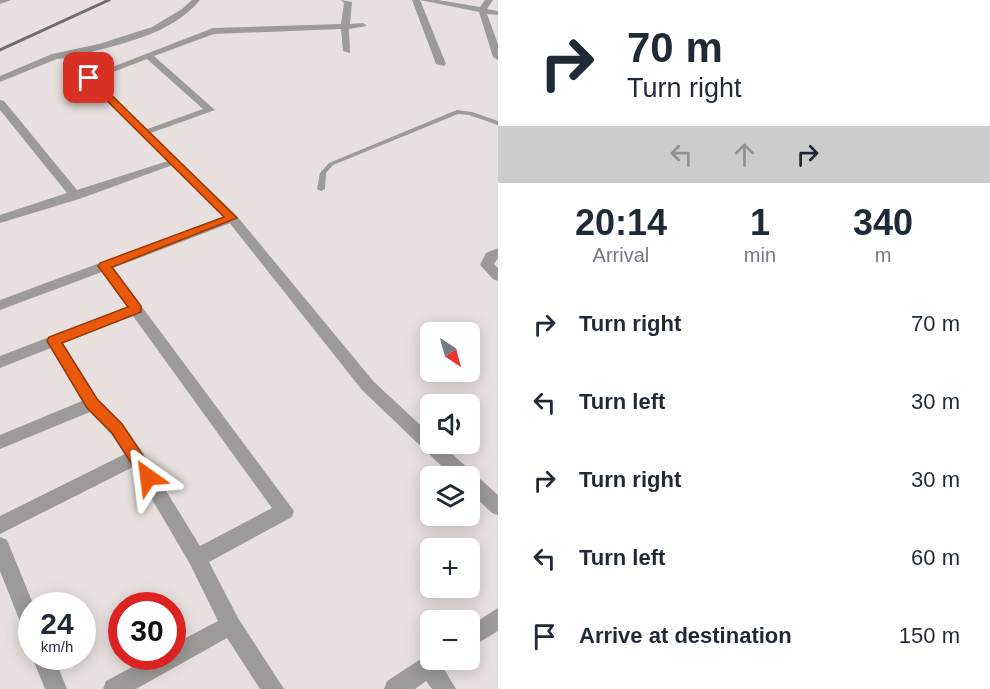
<!DOCTYPE html>
<html lang="en">
<head>
<meta charset="utf-8">
<style>
  body { margin:0; font-family:Arial,sans-serif; background:#f2f2f3; color:#1f2937; height:100vh; display:flex; flex-direction:column; font-size:22px; white-space:nowrap }
  * { box-sizing:border-box; margin:0 }
  p { font-size:20px; color:#747a83 }
  .icon { flex:none; width:33px; height:33px; fill:none; stroke:currentColor; stroke-width:2; stroke-linecap:round; stroke-linejoin:round }
  .map { position:relative; flex:1; overflow:hidden }
  .side { display:flex; flex-direction:column; background:#fff; width:492px }
  .side>* { flex:none }
  .hud { background:#fff; color:#1f2937; overflow:hidden }
  .needle { width:39px; rotate:144deg }
  .controls { position:absolute; left:420px; top:322px; display:grid; gap:12px }
  .controls a { display:grid; place-items:center; width:60px; height:60px; border-radius:9px; background:#fff; box-shadow:0 3px 15px #0003; font-size:30px }
  .speed { position:absolute; left:18px; top:592px; display:flex; gap:12px; font-size:30px; font-weight:700; text-align:center }
  .speed>* { display:grid; place-content:center; width:78px; height:78px; border-radius:50%; background:#fff; box-shadow:0 3px 15px #0003; line-height:1 }
  .speed small { font-size:15px; font-weight:400 }
  .speed .limit { border:9px solid #d22; background:#fff; color:#111 }
  .pin { position:absolute; display:grid; place-items:center; width:51px; height:51px; color:#fff; margin:-26px; border-radius:12px; box-shadow:0 3px 9px #0006 }
  .me { position:absolute; width:66px; margin:-33px; rotate:329deg; stroke-linejoin:round; filter:drop-shadow(0 0 4px #0008) }
  .turn { display:flex; align-items:center; gap:21px; height:126px; padding:0 30px; font-size:27px }
  .turn .icon { width:78px; height:78px; stroke-width:2.5 }
  .turn b { display:block; font-size:42px; line-height:51px }
  .lanes { display:flex; align-items:center; height:57px; padding:0 30px; background:#0003; justify-content:center; gap:30px; direction:ltr }
  .lanes .off { opacity:.35 }
  .eta { display:flex; justify-content:space-evenly; align-items:center; height:102px; text-align:center }
  .eta b { font-size:36px; font-weight:700; line-height:42px }
  ul { padding:0; list-style:none }
  li { display:flex; align-items:center; gap:18px; height:78px; padding:0 30px }
  li div { flex:1 }
  li b { display:block; font-size:22px }
  li em { font-style:normal }
  main { display:flex; flex:1; min-height:0 }
  .map>svg:first-child { display:block }
</style>
</head>
<body>
<main>
<div class="map">
<svg width="498" height="689" viewBox="0 0 498 689">
  <rect width="100%" height="100%" fill="#e7e0de"/>
  <g fill="none" stroke-linecap="round" stroke-linejoin="round">
    <polygon fill="#9d9a9a" fill-rule="evenodd" points="457,110 472,112 498,121 498,125 469,115 458,114 333,165 326,173 325,189 321,191 317,189 320,173 329,163"/>
    <g fill="#9d9a9a" fill-rule="evenodd">
      <polygon points="341,0 352,2 350,24 363,23 367,26 349,29 350,53 343,51 341,29 214,34 154,56 215,110 148,134 139,132 203,109 147,59 92,80 84,78 213,28 341,24 344,3"/>
      <polygon points="412,0 420,0 446,64 444,66 436,64"/>
      <polygon points="420,0 438,0 480,7 485,0 493,0 487,9 498,11 498,15 487,14 498,44 498,60 493,57 479,12"/>
      <polygon points="0,100 4,101 77,190 171,160 175,159 181,162 79,199 0,223 0,215 67,193 0,110"/>
      <path d="M232,214l6,4 -2,3 -123,47 181,243 -2,6 -83,45 29,56 46,71h-24l-33,-51 -91,51h-33l3,-8 45,-24h21v-12l46,-24 -28,-57 -57,-97 -133,67v-18l125,-62 -14,-20 -21,-22 -90,37v-14l82,-34 -31,-53 -51,20v-12l127,-49 -25,-35 -102,38v-10zM133,316l139,192 -72,38 -58,-94 -19,-28 -25,-25 -35,-56z"/>
      <polygon points="498,248 498,258 494,264 498,268 498,281 493,279 480,265 486,253"/>
      <polygon points="0,537 7,540 34,606 32,606 32,637 25,634 0,571"/>
      <polygon points="498,608 498,631 470,648 470,626"/>
      <polygon points="430,653 430,660 450,660 444,669 456,689 432,689 426,681 415,689 384,689 387,681"/>
      <polygon points="32,657 54,657 67,689 45,689"/>
    </g>
    <g fill="#9d9a9a" fill-rule="evenodd">
      <polygon points="0,0 11,0 0,4"/>
      <path d="M192,0h8c-30,36 -81,44 -124,56l16,20 144,139 138,167 56,52v10h11l57,51v20l-6,-2 -22,-21v-15h-17l-91,-87 -134,-169 -142,-141 -18,-22 -11,1 -57,23v-6l52,-22 47,-10 53,-17 30,-18z"/>
    </g>
    <polyline stroke="#716d6c" stroke-width="3" points="0,50 109,0"/>
  </g>
  <polygon fill="#ea580c" stroke="#983908" stroke-width="1.5" points="86,76 92,76 237,218 112,267 141,306 141,312 62,343 97,399 122,424 154,472 157,477 154,482 143,482 112,433 87,408 47,341 49,337 128,307 98,266 100,263 224,217 86,80"/>
</svg>
<div class="controls">
<a><svg class="needle" viewBox="-14 -14 28 28"><path d="M0-13l5 13h-10z" fill="#e53935"/><path d="M0 13l5-13h-10z" fill="#747a83"/></svg></a>
<a><svg class="icon" aria-label="sound" viewBox="0 0 24 24"><path d="M4 9h4l5-4v14l-5-4H4zM17 9q2 3 0 6"/></svg></a>
<a><svg class="icon" aria-label="layers" viewBox="0 0 24 24"><path d="M12 4l9 5-9 5-9-5zM3 14l9 5 9-5"/></svg></a>
<a>+</a>
<a>−</a>
</div>
<div class="speed"><div>24<small>km/h</small></div><div class="limit">30</div></div>
<div class="pin" style="left:89px;top:78px;background:#d93025"><svg class="icon" aria-label="arrive" viewBox="0 0 24 24"><path d="M6 21V4h12l-3 4 3 4H6"/></svg></div>
<svg class="me" style="left:148px;top:477px" viewBox="-20 -20 40 40"><path d="M0-17L14 15 0 8-14 15z" fill="#ea580c" stroke="#fff" stroke-width="4"/></svg>
</div>
<section class="side">
<div class="hud">
<div class="turn"><svg class="icon" aria-label="right" viewBox="0 0 24 24"><path d="M7 20v-9h11M14 6l5 5-5 5"/></svg><div><b>70 m</b>Turn right</div></div>
<div class="lanes"><svg class="icon off" aria-label="left" viewBox="0 0 24 24"><path d="M17 20v-9H6M10 6l-5 5 5 5"/></svg><svg class="icon off" aria-label="ahead" viewBox="0 0 24 24"><path d="M12 20V5M6 11l6-6 6 6"/></svg><svg class="icon" aria-label="right" viewBox="0 0 24 24"><path d="M7 20v-9h11M14 6l5 5-5 5"/></svg></div>
</div>
<div class="eta">
<div><b>20:14</b><p>Arrival</p></div>
<div><b>1</b><p>min</p></div>
<div><b>340</b><p>m</p></div>
</div>
<ul>
<li><svg class="icon" aria-label="right" viewBox="0 0 24 24"><path d="M7 20v-9h11M14 6l5 5-5 5"/></svg><div><b>Turn right</b></div><em>70 m</em></li>
<li><svg class="icon" aria-label="left" viewBox="0 0 24 24"><path d="M17 20v-9H6M10 6l-5 5 5 5"/></svg><div><b>Turn left</b></div><em>30 m</em></li>
<li><svg class="icon" aria-label="right" viewBox="0 0 24 24"><path d="M7 20v-9h11M14 6l5 5-5 5"/></svg><div><b>Turn right</b></div><em>30 m</em></li>
<li><svg class="icon" aria-label="left" viewBox="0 0 24 24"><path d="M17 20v-9H6M10 6l-5 5 5 5"/></svg><div><b>Turn left</b></div><em>60 m</em></li>
<li><svg class="icon" aria-label="arrive" viewBox="0 0 24 24"><path d="M6 21V4h12l-3 4 3 4H6"/></svg><div><b>Arrive at destination</b></div><em>150 m</em></li>
</ul>
</section>
</main>
</body>
</html>
